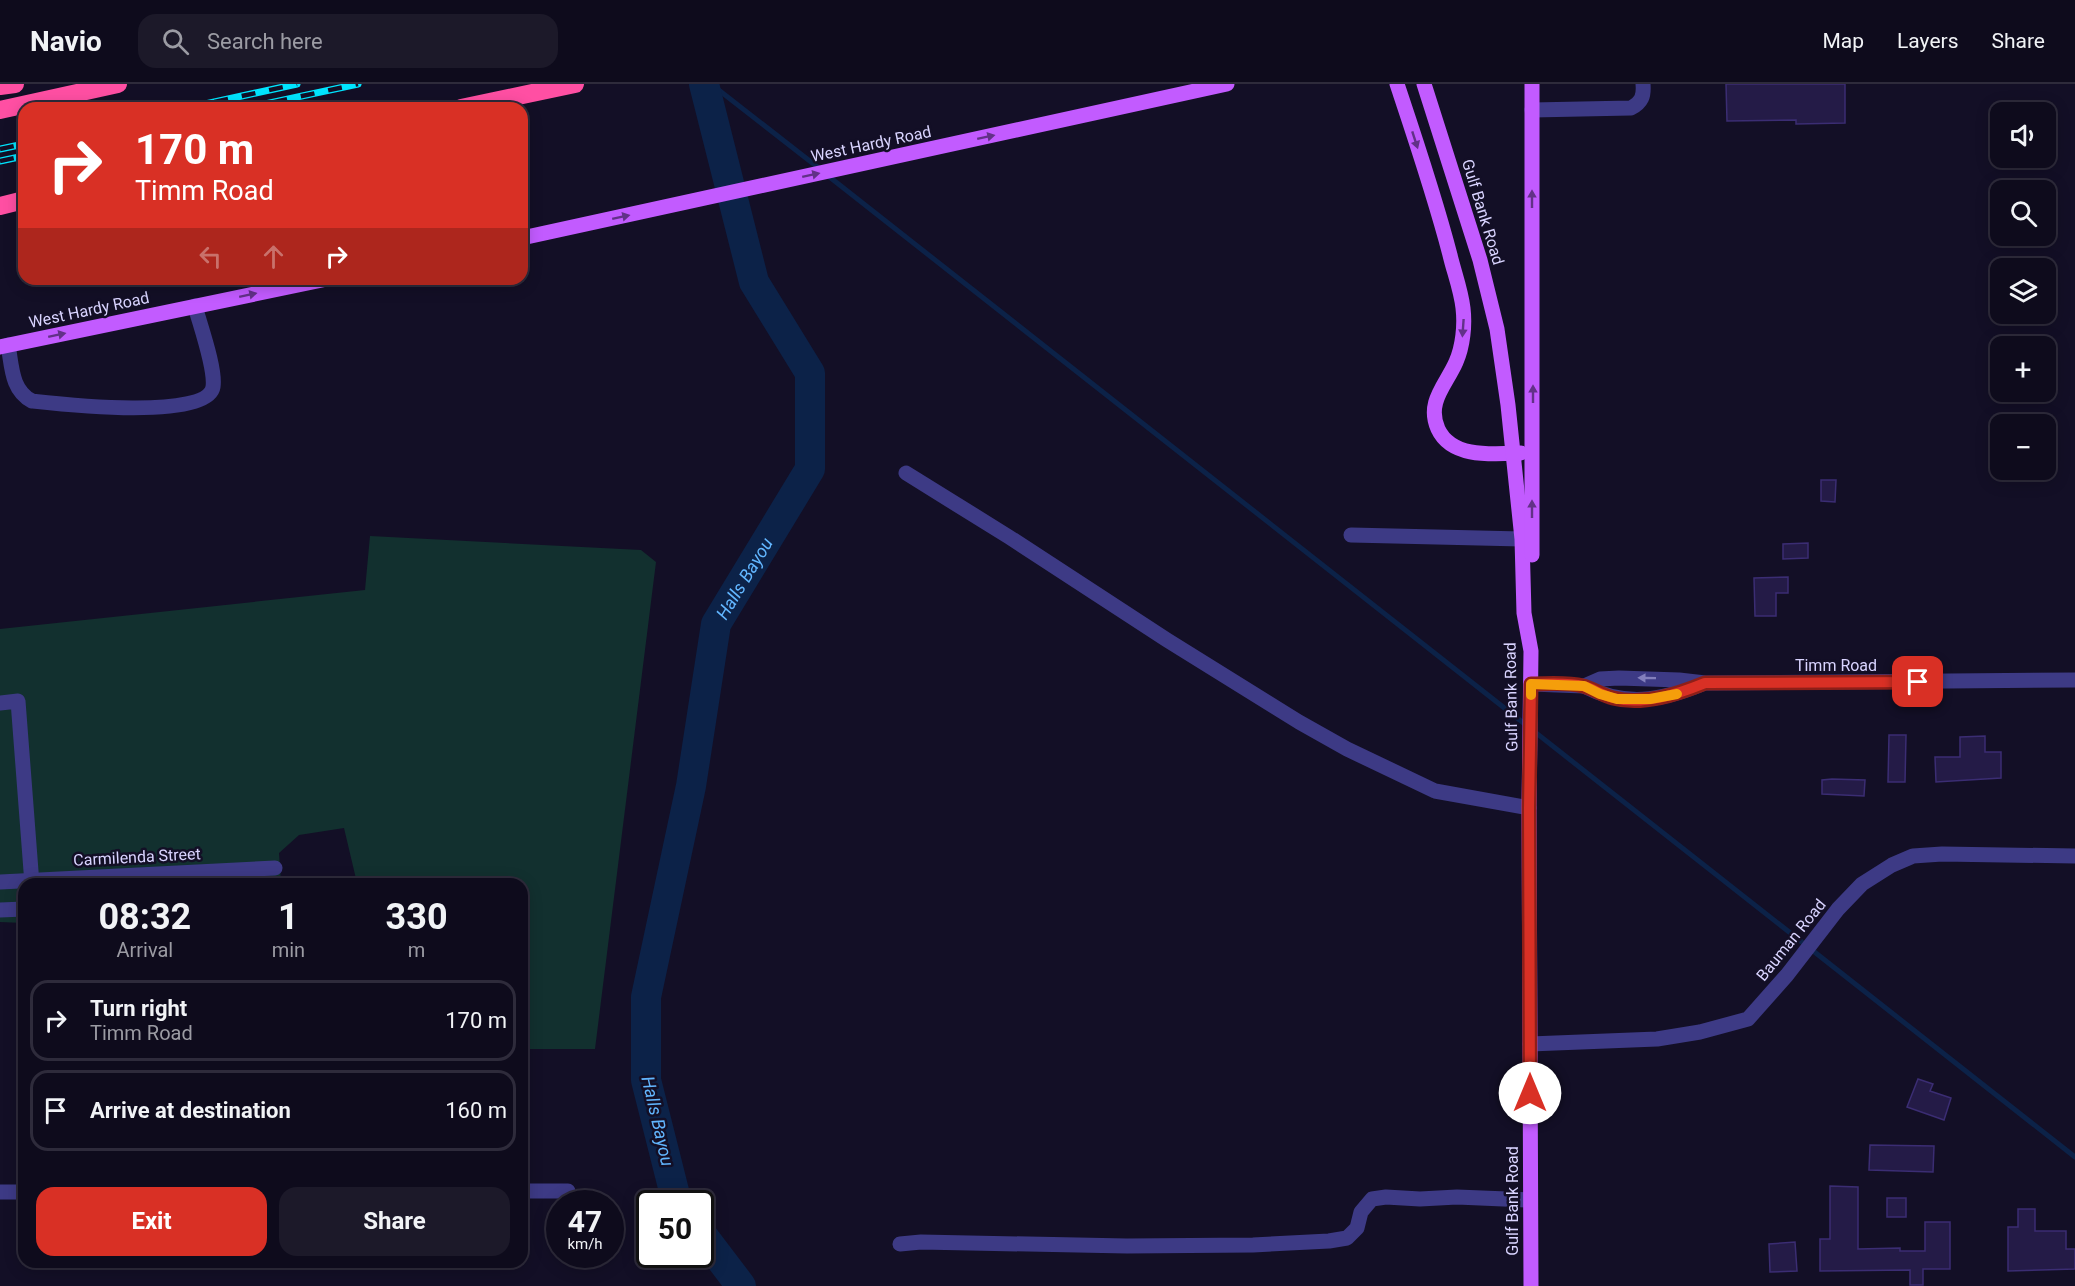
<!DOCTYPE html>
<html lang="en">
<head>
<meta charset="utf-8">
<style>
  body { margin:0; font-family:Roboto,sans-serif; background:#1c1929; color:#f1f3f6; height:100vh; display:flex; flex-direction:column; font-size:22px; white-space:nowrap }
  * { box-sizing:border-box; margin:0 }
  p { font-size:20px; color:#9b9ba3 }
  .icon { flex:none; width:33px; height:33px; fill:none; stroke:currentColor; stroke-width:2; stroke-linecap:round; stroke-linejoin:round }
  .map { position:relative; flex:1; overflow:hidden }
  .panel { position:absolute; left:18px; top:794px; width:510px; height:390px; display:flex; flex-direction:column; background:#0e0b1c; border-radius:18px; box-shadow:0 3px 15px #0003,0 0 0 2px #2e2b3b }
  .panel>* { flex:none }
  .hud { position:absolute; left:18px; top:18px; width:510px; height:183px; border-radius:18px; box-shadow:0 3px 15px #0003,0 0 0 2px #2e2b3b; background:#d93025; color:#fff; overflow:hidden }
  .buttons { position:absolute; left:1990px; top:18px; display:grid; gap:12px }
  .buttons a { display:grid; place-items:center; width:66px; height:66px; border-radius:12px; background:#0e0b1c; box-shadow:0 3px 15px #0003,0 0 0 2px #2e2b3b; font-size:30px }
  .speed { position:absolute; left:546px; top:1106px; display:flex; gap:12px; font-size:30px; font-weight:700; text-align:center }
  .speed>* { display:grid; place-content:center; width:78px; height:78px; border-radius:50%; background:#0e0b1c; box-shadow:0 3px 15px #0003,0 0 0 2px #2e2b3b; line-height:1 }
  .speed small { font-size:15px; font-weight:400 }
  .speed .limit { border:3px solid #111; border-radius:9px; background:#fff; color:#111 }
  .pin { position:absolute; display:grid; place-items:center; width:51px; height:51px; color:#fff; margin:-26px; border-radius:12px; box-shadow:0 3px 9px #0006 }
  .me { position:absolute; width:66px; margin:-33px; rotate:0deg; stroke-linejoin:round; filter:drop-shadow(0 0 4px #0008) }
  .turn { display:flex; align-items:center; gap:21px; height:126px; padding:0 18px; font-size:27px }
  .turn .icon { width:78px; height:78px; stroke-width:2.5 }
  .turn b { display:block; font-size:42px; line-height:51px }
  .lanes { display:flex; align-items:center; height:57px; padding:0 18px; background:#0003; justify-content:center; gap:30px; direction:ltr }
  .lanes .off { opacity:.35 }
  .eta { display:flex; justify-content:space-evenly; align-items:center; height:102px; text-align:center }
  .eta b { font-size:36px; font-weight:700; line-height:42px }
  .primary-button { display:flex; gap:12px; margin-top:auto; padding:12px 18px }
  .primary-button a { flex:1; height:69px; border-radius:18px; background:#d93025; color:#fff; font-size:24px; font-weight:700; line-height:69px; text-align:center }
  .primary-button a+a { background:#1c1929; color:#f1f3f6 }
  ul { padding:0; list-style:none }
  li { display:flex; align-items:center; gap:18px; height:81px; margin:0 12px 9px; padding:0 6px; border:3px solid #2e2b3b; border-radius:18px }
  li div { flex:1 }
  li b { display:block; font-size:22px }
  li em { font-style:normal }
  header { display:flex; align-items:center; gap:36px; box-sizing:border-box; height:84px; padding:0 30px; background:#0e0b1c; border-bottom:2px solid #2e2b3b }
  header strong { font-size:28px }
  nav { display:flex; gap:33px; margin-inline-start:auto; font-size:21px }
  .search { width:420px; height:54px; background:#1c1929; display:flex; align-items:center; gap:15px; box-sizing:border-box; padding:0 21px; border-radius:18px; color:#9b9ba3; font-size:22px }
  .map>svg:first-child { display:block }
</style>
</head>
<body>
<header>
<strong>Navio</strong>
<div class="search"><svg class="icon" aria-label="search" viewBox="0 0 24 24"><circle cx="10" cy="10" r="6"/><path d="M15 15l6 6"/></svg>Search here</div>
<nav><a>Map</a><a>Layers</a><a>Share</a></nav>
</header>
<div class="map">
<svg width="2075" height="1202" viewBox="0 0 2075 1202">
  <rect width="100%" height="100%" fill="#130f26"/>
  <polygon fill="#12302f" points="370,452 641,466 656,478 595,965 522,965 522,800 357,799 344,744 299,751 279,769 281,799 24,800 24,839 0,838 0,545 365,506"/>
  <g fill="none" stroke-linecap="round" stroke-linejoin="round">
    <g stroke="#0c2248" stroke-width="5">
      <polyline points="711,0 820,85"/>
      <polyline points="827,91 2075,1073"/>
    </g>
    <g stroke="#0c2248" stroke-width="30">
      <path id="s1" d="M679,1119l-3,-4 -30,-119v-83l45,-211 25,-162 94,-155v-96l-56,-91 -50,-198"/>
      <polyline points="700,1148 741,1202"/>
    </g>
  </g>
  <g fill="#241b47" stroke="#3b2d73" stroke-width="1.5">
    <polygon points="1726,0 1845,0 1845,39 1796,40 1796,36 1727,37"/>
    <polygon points="1821,396 1836,396 1835,418 1821,417"/>
    <polygon points="1808,459 1808,474 1783,475 1783,460"/>
    <polygon points="1788,493 1788,509 1776,509 1776,532 1755,532 1754,494"/>
    <polygon points="1889,651 1906,651 1905,698 1888,698"/>
    <polygon points="1985,652 1985,668 2001,668 2001,694 1936,698 1935,673 1960,673 1960,653"/>
    <polygon points="1832,695 1865,696 1864,712 1822,710 1822,696"/>
    <polygon points="1918,995 1933,1000 1930,1007 1951,1014 1944,1036 1907,1023"/>
    <polygon points="1870,1061 1934,1062 1933,1088 1869,1086"/>
    <polygon points="1830,1102 1858,1103 1858,1165 1900,1164 1900,1167 1925,1167 1925,1138 1950,1138 1950,1185 1923,1185 1923,1201 1910,1201 1910,1186 1820,1187 1820,1155 1830,1155"/>
    <rect x="1887" y="1114" width="19" height="19"/>
    <polygon points="2018,1125 2035,1125 2035,1147 2066,1147 2066,1165 2075,1165 2075,1185 2008,1187 2008,1143 2018,1143"/>
    <polygon points="1795,1158 1797,1187 1770,1188 1769,1160"/>
  </g>
  <g fill="none" stroke-linecap="round" stroke-linejoin="round">
    <g stroke="#3d3a85" stroke-width="15">
      <path d="M1532,26l99,-2c11,-6 13,-12 12,-24"/>
      <path d="M8,261c4,21 3,45 24,56 27,3 176,20 181,-14 3,-18 -13,-62 -18,-81"/>
      <polyline points="906,389 1009,453 1167,556 1299,638 1347,665 1435,707 1529,724"/>
      <polyline points="1351,451 1522,455"/>
      <polyline points="1531,600 1584,602 1600,595 1619,594 1679,596 1705,599 2075,596"/>
      <path d="M1584,602c40,21 77,15 118,-2"/>
      <polyline points="0,619 18,617 32,800"/>
      <polyline points="0,798 275,784"/>
      <polyline points="0,826 24,825"/>
      <polyline points="1530,960 1657,955 1700,948 1748,935 1787,891 1838,825 1862,800 1892,781 1913,772 1942,770 2075,772"/>
      <polyline points="522,1107 568,1107"/>
      <polyline points="0,1108 24,1108"/>
      <polyline points="900,1160 921,1158 1127,1162 1253,1161 1329,1157 1347,1154 1357,1144 1361,1128 1372,1115 1386,1113 1420,1115 1457,1113 1529,1116"/>
    </g>
    <g stroke="#c25bff" stroke-width="15">
      <path d="M1397,0c19,57 38,113 53,171 4,17 11,35 13,53 2,17 0,38 -7,54 -10,23 -30,40 -18,67 14,30 56,25 83,24"/>
      <polyline points="1424,0 1480,176 1497,245 1508,321 1522,455 1524,529 1531,567 1529,724 1531,1202"/>
      <polyline points="1532,0 1532,471"/>
      <polyline points="522,154 1227,0"/>
      <polyline points="0,263 327,195"/>
    </g>
    <g stroke="#ff4fa3" stroke-width="18">
      <polyline points="0,2 15,0"/>
      <polyline points="461,24 575,0"/>
      <polyline points="0,26 118,0"/>
      <polyline points="0,122 24,116"/>
    </g>
    <g stroke="#00e5ff" stroke-width="7">
      <g id="rail">
        <polyline points="187,24 297,0"/>
        <polyline points="246,24 358,0"/>
        <polyline points="0,65 24,60"/>
        <polyline points="0,77 24,72"/>
      </g>
    </g>
    <use href="#rail" stroke="#130f26" stroke-width="4.5" stroke-dasharray="14" stroke-linecap="butt"/>
  </g>
  <defs><path id="oneway-solid" d="M-6-.8H1V-3.2L6.5 0L1 3.2V.8H-6Z" transform="scale(1.5)"/></defs>
  <g fill="#623188">
    <use href="#oneway-solid" transform="translate(986 53) rotate(-12)"/>
    <use href="#oneway-solid" transform="translate(1415 56) rotate(72)"/>
    <use href="#oneway-solid" transform="translate(811 91) rotate(-12)"/>
    <use href="#oneway-solid" transform="translate(1532 115) rotate(-90)"/>
    <use href="#oneway-solid" transform="translate(621 133) rotate(-12)"/>
    <use href="#oneway-solid" transform="translate(248 211) rotate(-12)"/>
    <use href="#oneway-solid" transform="translate(1463 244) rotate(94)"/>
    <use href="#oneway-solid" transform="translate(57 251) rotate(-12)"/>
    <use href="#oneway-solid" transform="translate(1533 310) rotate(-90)"/>
    <use href="#oneway-solid" transform="translate(1532 425) rotate(-90)"/>
  </g>
  <use fill="#837fbc" href="#oneway-solid" transform="translate(1647 594) rotate(-179)"/>
  <g fill="none" stroke-linecap="round" stroke-linejoin="round">
    <g stroke="#8d1f18" stroke-width="15">
      <path id="route" d="M1530,1009l-1,-285 2,-124c16,0 36,-2 52,2 9,2 19,9 30,12 30,8 65,-4 92,-15l213,-1"/>
    </g>
    <use href="#route" stroke="#d93025" stroke-width="10"/>
    <polyline stroke="#f59e0b" stroke-width="10" points="1531,611 1531,600 1584,602 1600,610 1617,615 1650,615 1677,610"/>
  </g>
  <g text-anchor="middle" dominant-baseline="central" stroke-width="5" stroke-linejoin="round" paint-order="stroke">
    <g font-size="16" fill="#d9d4ff" stroke="#130f26">
      <text transform="translate(871 60) rotate(-12)">West Hardy Road</text>
      <text transform="translate(1483 128) rotate(73)">Gulf Bank Road</text>
      <text transform="translate(89 226) rotate(-12)">West Hardy Road</text>
      <text x="1836" y="581">Timm Road</text>
      <text transform="translate(1511 613) rotate(-91)">Gulf Bank Road</text>
      <text transform="translate(137 773) rotate(-3)">Carmilenda Street</text>
      <text transform="translate(1791 856) rotate(-51)">Bauman Road</text>
      <text transform="translate(1512 1117) rotate(-90)">Gulf Bank Road</text>
    </g>
    <g font-size="18" font-style="italic" fill="#62b6ff" stroke="#130f26">
      <text stroke="none"><textPath href="#s1" startOffset="644">Halls Bayou</textPath></text>
      <text transform="translate(658 1037) rotate(77)">Halls Bayou</text>
    </g>
  </g>
</svg>
<div class="buttons">
<a><svg class="icon" aria-label="sound" viewBox="0 0 24 24"><path d="M4 9h4l5-4v14l-5-4H4zM17 9q2 3 0 6"/></svg></a>
<a><svg class="icon" aria-label="search" viewBox="0 0 24 24"><circle cx="10" cy="10" r="6"/><path d="M15 15l6 6"/></svg></a>
<a><svg class="icon" aria-label="layers" viewBox="0 0 24 24"><path d="M12 4l9 5-9 5-9-5zM3 14l9 5 9-5"/></svg></a>
<a>+</a>
<a>−</a>
</div>
<div class="speed"><div>47<small>km/h</small></div><div class="limit">50</div></div>
<div class="pin" style="left:1918px;top:598px;background:#d93025"><svg class="icon" aria-label="arrive" viewBox="0 0 24 24"><path d="M6 21V4h12l-3 4 3 4H6"/></svg></div>
<svg class="me" style="left:1530px;top:1009px" viewBox="-20 -20 40 40"><circle r="19" fill="#fff"/><path d="M0-13L10 11 0 6-10 11z" fill="#d93025"/></svg>
<div class="hud">
<div class="turn"><svg class="icon" aria-label="right" viewBox="0 0 24 24"><path d="M7 20v-9h11M14 6l5 5-5 5"/></svg><div><b>170 m</b>Timm Road</div></div>
<div class="lanes"><svg class="icon off" aria-label="left" viewBox="0 0 24 24"><path d="M17 20v-9H6M10 6l-5 5 5 5"/></svg><svg class="icon off" aria-label="ahead" viewBox="0 0 24 24"><path d="M12 20V5M6 11l6-6 6 6"/></svg><svg class="icon" aria-label="right" viewBox="0 0 24 24"><path d="M7 20v-9h11M14 6l5 5-5 5"/></svg></div>
</div>
<section class="panel">
<div class="eta">
<div><b>08:32</b><p>Arrival</p></div>
<div><b>1</b><p>min</p></div>
<div><b>330</b><p>m</p></div>
</div>
<ul>
<li><svg class="icon" aria-label="right" viewBox="0 0 24 24"><path d="M7 20v-9h11M14 6l5 5-5 5"/></svg><div><b>Turn right</b><p>Timm Road</p></div><em>170 m</em></li>
<li><svg class="icon" aria-label="arrive" viewBox="0 0 24 24"><path d="M6 21V4h12l-3 4 3 4H6"/></svg><div><b>Arrive at destination</b></div><em>160 m</em></li>
</ul>
<div class="primary-button"><a>Exit</a><a>Share</a></div>
</section>
</div>
</body>
</html>
